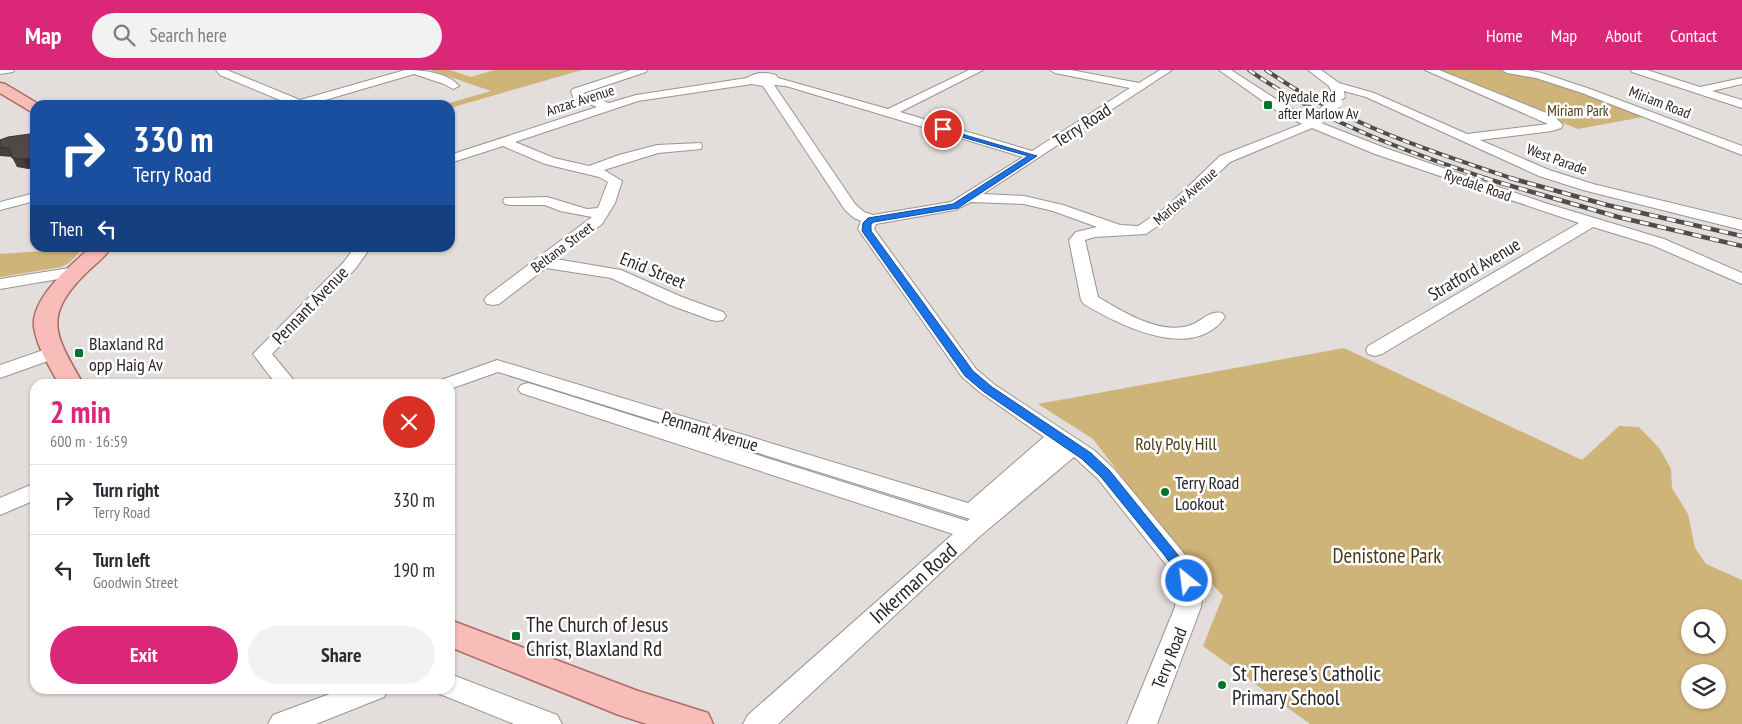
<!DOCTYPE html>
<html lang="en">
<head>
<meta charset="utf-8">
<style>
  body { margin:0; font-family:"PT Sans Narrow",sans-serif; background:#f2f2f3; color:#2b2b33; height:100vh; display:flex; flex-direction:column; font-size:19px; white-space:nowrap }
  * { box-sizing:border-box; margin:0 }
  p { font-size:16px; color:#7c7c81 }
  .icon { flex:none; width:28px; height:28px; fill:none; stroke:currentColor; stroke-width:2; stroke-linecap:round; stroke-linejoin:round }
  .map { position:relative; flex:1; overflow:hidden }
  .drawer { position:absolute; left:30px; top:309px; width:425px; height:315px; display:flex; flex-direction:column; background:#fff; border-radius:15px; box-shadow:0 1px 4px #0004 }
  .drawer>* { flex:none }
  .top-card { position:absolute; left:30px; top:30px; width:425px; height:152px; border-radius:15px; box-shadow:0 1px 4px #0004; background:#1a4fa0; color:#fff; overflow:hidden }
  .buttons { position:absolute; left:1681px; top:539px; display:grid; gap:10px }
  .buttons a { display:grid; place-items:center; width:45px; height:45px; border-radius:50%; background:#fff; box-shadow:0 1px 4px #0004; font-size:25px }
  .pin { position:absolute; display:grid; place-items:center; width:42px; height:42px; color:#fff; margin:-21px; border:2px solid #fff; border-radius:50%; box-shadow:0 1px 5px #0007 }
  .me { position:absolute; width:55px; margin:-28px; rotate:331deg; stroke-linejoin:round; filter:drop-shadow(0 0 4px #0008) }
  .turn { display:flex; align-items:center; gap:18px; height:105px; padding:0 20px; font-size:22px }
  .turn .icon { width:65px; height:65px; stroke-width:2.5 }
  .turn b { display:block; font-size:35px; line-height:42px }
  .then { display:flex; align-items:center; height:48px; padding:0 20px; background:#0003; gap:10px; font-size:19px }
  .round { display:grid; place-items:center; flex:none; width:52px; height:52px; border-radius:26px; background:#f2f2f3 }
  .headline { display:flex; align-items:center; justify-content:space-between; height:85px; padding:0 20px }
  h1 { font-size:30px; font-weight:700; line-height:38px; color:#db2777 }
  .primary-button { display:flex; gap:10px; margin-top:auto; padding:10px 20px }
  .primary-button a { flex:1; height:58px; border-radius:30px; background:#db2777; color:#fff; font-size:20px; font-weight:700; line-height:58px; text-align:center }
  .primary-button a+a { background:#f2f2f3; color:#2b2b33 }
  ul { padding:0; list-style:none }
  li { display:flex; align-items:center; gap:15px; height:70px; padding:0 20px; border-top:1px solid #e1e1e2 }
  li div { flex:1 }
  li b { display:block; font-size:19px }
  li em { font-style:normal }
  header { display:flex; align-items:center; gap:30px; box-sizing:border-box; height:70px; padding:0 25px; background:#db2777; color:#fff }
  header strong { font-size:24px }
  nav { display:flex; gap:28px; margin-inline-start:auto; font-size:18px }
  .search { width:350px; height:45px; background:#f2f2f3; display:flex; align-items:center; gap:12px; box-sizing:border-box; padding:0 18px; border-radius:28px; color:#7c7c81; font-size:19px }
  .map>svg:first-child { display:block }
</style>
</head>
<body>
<header>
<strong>Map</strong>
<div class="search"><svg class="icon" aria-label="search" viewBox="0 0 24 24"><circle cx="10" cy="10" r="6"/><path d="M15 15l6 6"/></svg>Search here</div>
<nav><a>Home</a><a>Map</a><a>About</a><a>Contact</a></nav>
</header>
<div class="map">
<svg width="1742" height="654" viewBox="0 0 1742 654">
  <rect width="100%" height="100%" fill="#e3dddb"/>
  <g fill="#cfb479" fill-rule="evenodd">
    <polygon points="430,0 450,0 471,7 494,0 582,0 450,38 450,35 442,35 491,21"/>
    <polygon points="1434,0 1501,0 1532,5 1648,46 1578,59"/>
    <polygon points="84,178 69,193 61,197 0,207 0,184"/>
    <path d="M1344,278l238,112 37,-34 20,1 21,22 11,20 1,19 16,26 7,34 11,16 36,16v144h-432l-107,-78 20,-50 -65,-72 -65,-85 -55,-35zM1690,548h28v27h-28zM1690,602h28v28h-28z"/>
  </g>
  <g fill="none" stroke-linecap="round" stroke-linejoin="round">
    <g stroke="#999491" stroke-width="2">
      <g id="minor">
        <polygon points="0,0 14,0 13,2 0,4"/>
        <path d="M216,0h11l73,30 105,-30c17,0 42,2 54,16l-6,3 -9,-5 -30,-10 -106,31h-16l-72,-30z"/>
        <path d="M631,0h16l-1,2 -63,21 26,10 27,-8 111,-17c8,-6 19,-6 29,-3l2,3 110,31 81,-39h14l-83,42 132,39 98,-63 -75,-15 -5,-3h21l68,13 21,-13h12l-189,124 41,2 39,9 57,20 18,1 30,-20 52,-50 82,-32 -28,-15 -55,-39h12l51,33 29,16 7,-4 4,1 2,3 -3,4 64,25 163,56 116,35 78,34v11l-90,-39 -59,-18 -211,127 -7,2 -7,-2 -2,-4 2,-4 211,-123 -204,-69 -63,-26 -82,34 -52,50 -32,22 -51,3 -10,3 13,57c25,15 60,37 90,29 13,-3 20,-16 34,-13l3,4c-32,46 -106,8 -141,-13l-3,-4 -12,-60 7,-8 21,-5 -44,-16 -29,-7 -53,-2 -16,8 -79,14 -2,5 102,140 19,16 100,66 19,18 77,93 12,29 -2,16 -44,117h-30l48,-117 2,-16 -6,-20 -73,-92 -24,-22 -95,80 -201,187h-35l5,-9 205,-181 -432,-141 -3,-4 3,-4 7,-2 7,2 432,136 3,-2 -472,-147 -48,17v-5h-12l3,-4 56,-20 471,143 76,-66 -63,-44 -19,-16 -104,-148 3,-8 -7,-3 -9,-8 -82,-124 -11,-2 -114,17 -123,41 39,16 35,8 30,-11 38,-10 44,-2 1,3 -1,3 -43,4 -54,17 18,11 -7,22 -13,21 -46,35 65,11 61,27 41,15 3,4 -3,4 -6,1 -6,-1 -41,-15 -59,-27 -65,-10 -47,36 -6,1 -6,-1 -3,-4 3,-4 105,-79 -32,-6 -15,-6h-35l-5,-1 -2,-3 2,-3 42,-1 40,12 11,-1 10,-26 -9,-5 -54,-13 -42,-18 -53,17v-8l147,-48 -24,-10 -2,-6 2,-2zM774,15l12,1 237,71 -72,45 -78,13 -9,-3 -9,-8z"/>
        <polygon points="1308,0 1321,0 1339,13 1374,23 1467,64 1548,54 1425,0 1439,0 1554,46 1563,55 1561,58 1552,61 1480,70 1549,100 1593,114 1742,150 1742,160 1583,120 1539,106 1366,27 1344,21 1345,27 1343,29 1335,29 1329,16"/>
        <polygon points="1502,0 1527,0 1542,3 1590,19 1742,76 1742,85 1582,23 1536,8 1507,3"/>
        <polygon points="1631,0 1647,0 1700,17 1742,8 1742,14 1712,21 1742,30 1742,38 1632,2"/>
        <polygon points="35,123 35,131 0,140 0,132"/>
        <polygon points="354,178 370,178 356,198 272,284 297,314 276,314 253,284 344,192"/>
        <polygon points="76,197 82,199 84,202 82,205 0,219 0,209"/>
        <polygon points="55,276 62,278 64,282 62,286 0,308 0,295"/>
        <polygon points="35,413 35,430 0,445 0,428"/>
        <polygon points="450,604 557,645 562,654 514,654 440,624 437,619 450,619"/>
        <polygon points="343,619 388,619 384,627 316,654 268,654 273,645"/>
      </g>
    </g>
    <g stroke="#ad6c66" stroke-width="3">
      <g id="major">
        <polygon points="0,13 5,14 40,35 35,35 35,42 30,41 0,23"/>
        <path d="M90,178h21c-7,10 -18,18 -27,27 -43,44 -27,62 -1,109h-24c-10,-18 -22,-37 -25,-57 -3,-29 37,-62 56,-79z"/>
        <polygon points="450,550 638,621 708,643 713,654 647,654 619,645 450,577"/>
      </g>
    </g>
    <use href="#minor" fill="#fff" fill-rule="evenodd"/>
    <use href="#major" fill="#f8bdb8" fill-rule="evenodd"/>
    <g stroke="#4f4c4b" stroke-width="4">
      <g id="rail-far1">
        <path d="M1249,0c72,51 156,81 239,109"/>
        <path d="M1266,0c74,52 163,81 248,109"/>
      </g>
    </g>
    <g stroke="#4f4c4b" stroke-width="4.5">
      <g id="rail">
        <polyline points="1484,108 1618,147 1742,176"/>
        <polyline points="1510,108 1607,135 1742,166"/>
      </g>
    </g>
    <use href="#rail-far1" stroke="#fff" stroke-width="2.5" stroke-dasharray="7" stroke-linecap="butt"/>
    <use href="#rail" stroke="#fff" stroke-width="3" stroke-dasharray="9" stroke-linecap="butt"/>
    <g stroke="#999491" stroke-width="14" stroke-linecap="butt">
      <polyline id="minor-bridge" points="1320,47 1336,32"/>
    </g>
    <use href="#minor-bridge" stroke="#fff" stroke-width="12"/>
  </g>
  <polygon fill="#42403d" points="35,64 35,98 28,99 17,97 12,87 0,86 0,70"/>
  <polygon fill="#363432" points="35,88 35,98 28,99 23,89"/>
  <polygon fill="#4d4a47" stroke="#363432" points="30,64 35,64 35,88 23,89 12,88 10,78 0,77 0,70 8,67"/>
  <polygon fill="#1a73e8" stroke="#114b97" points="941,58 1037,86 958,138 874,152 871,154 871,161 973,301 992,317 1091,383 1110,401 1186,495 1194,511 1192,515 1187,517 1182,515 1175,500 1165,486 1101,407 1082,389 984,322 965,306 862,161 863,153 868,148 953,134 1028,86 941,61"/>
  <g fill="#03762b" stroke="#fff" stroke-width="2">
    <rect x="1263" y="30" width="10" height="10" rx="2.5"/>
    <rect x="74" y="278" width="10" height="10" rx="2.5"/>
    <circle cx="1165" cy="422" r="5"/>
    <rect x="511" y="561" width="10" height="10" rx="2.5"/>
    <circle cx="1222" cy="615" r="5"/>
  </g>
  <g text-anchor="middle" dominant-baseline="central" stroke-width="5" stroke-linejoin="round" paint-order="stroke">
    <g font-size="15" fill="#282625" stroke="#fff" text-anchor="start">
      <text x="1278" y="26">Ryedale Rd<tspan x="1278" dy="17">after Marlow Av</tspan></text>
    </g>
    <g font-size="15" fill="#282625" stroke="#fff">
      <text transform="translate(580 30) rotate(-18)">Anzac Avenue</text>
      <text transform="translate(1660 32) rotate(21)">Miriam Road</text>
      <text transform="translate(1557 89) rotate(20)">West Parade</text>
      <text transform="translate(1478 115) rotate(19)">Ryedale Road</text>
      <text transform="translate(1185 126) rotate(-41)">Marlow Avenue</text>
      <text transform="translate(562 177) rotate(-37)">Beltana Street</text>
    </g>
    <g font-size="15" fill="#493a13" stroke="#fff">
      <text x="1578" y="40">Miriam Park</text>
    </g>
    <g font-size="18" fill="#282625" stroke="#fff">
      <text transform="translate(1082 55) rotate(-33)">Terry Road</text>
      <text transform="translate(1474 199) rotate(-31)">Stratford Avenue</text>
      <text transform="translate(653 200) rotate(22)">Enid Street</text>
      <text transform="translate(310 235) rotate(-46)">Pennant Avenue</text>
      <text transform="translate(710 361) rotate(17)">Pennant Avenue</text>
      <text transform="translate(1169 588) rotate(-68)">Terry Road</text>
    </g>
    <g font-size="18" fill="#282625" stroke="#fff" text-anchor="start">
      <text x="89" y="273">Blaxland Rd<tspan x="89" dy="21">opp Haig Av</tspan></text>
      <text x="1175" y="412">Terry Road<tspan x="1175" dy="21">Lookout</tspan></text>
    </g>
    <g font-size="18" fill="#493a13" stroke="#fff">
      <text x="1176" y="373">Roly Poly Hill</text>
    </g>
    <g font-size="21" fill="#493a13" stroke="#fff">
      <text x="1387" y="485">Denistone Park</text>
    </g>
    <g font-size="21" fill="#282625" stroke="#fff">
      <text transform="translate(913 513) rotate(-42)">Inkerman Road</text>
    </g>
    <g font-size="21" fill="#282625" stroke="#fff" text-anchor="start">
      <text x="526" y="554">The Church of Jesus<tspan x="526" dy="24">Christ, Blaxland Rd</tspan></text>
      <text x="1232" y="603">St Therese's Catholic<tspan x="1232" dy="24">Primary School</tspan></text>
    </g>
  </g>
</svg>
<div class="buttons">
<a><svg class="icon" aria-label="search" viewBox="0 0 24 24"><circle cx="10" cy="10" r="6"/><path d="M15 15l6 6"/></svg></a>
<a><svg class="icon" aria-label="layers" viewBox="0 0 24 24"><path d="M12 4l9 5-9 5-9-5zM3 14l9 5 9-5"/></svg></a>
</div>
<div class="pin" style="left:943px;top:59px;background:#d93025"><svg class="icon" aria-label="arrive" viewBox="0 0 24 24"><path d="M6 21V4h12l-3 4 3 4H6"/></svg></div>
<svg class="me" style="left:1187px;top:511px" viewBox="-20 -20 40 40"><circle r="17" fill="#1a73e8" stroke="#fff" stroke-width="3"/><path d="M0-11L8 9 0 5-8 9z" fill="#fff"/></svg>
<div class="top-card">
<div class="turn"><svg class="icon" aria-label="right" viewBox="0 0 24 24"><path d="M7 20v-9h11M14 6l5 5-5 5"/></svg><div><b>330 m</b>Terry Road</div></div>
<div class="then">Then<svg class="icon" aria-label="left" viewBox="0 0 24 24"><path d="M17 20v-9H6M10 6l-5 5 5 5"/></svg></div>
</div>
<section class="drawer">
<div class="headline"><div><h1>2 min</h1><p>600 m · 16:59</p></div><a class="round" style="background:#d93025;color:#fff"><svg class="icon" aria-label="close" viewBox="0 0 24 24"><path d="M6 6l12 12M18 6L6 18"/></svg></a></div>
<ul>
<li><svg class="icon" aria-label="right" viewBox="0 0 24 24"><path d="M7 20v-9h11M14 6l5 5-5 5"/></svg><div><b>Turn right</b><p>Terry Road</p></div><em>330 m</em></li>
<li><svg class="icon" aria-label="left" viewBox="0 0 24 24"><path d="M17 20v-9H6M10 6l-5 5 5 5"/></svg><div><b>Turn left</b><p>Goodwin Street</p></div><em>190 m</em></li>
</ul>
<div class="primary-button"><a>Exit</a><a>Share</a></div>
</section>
</div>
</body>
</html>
